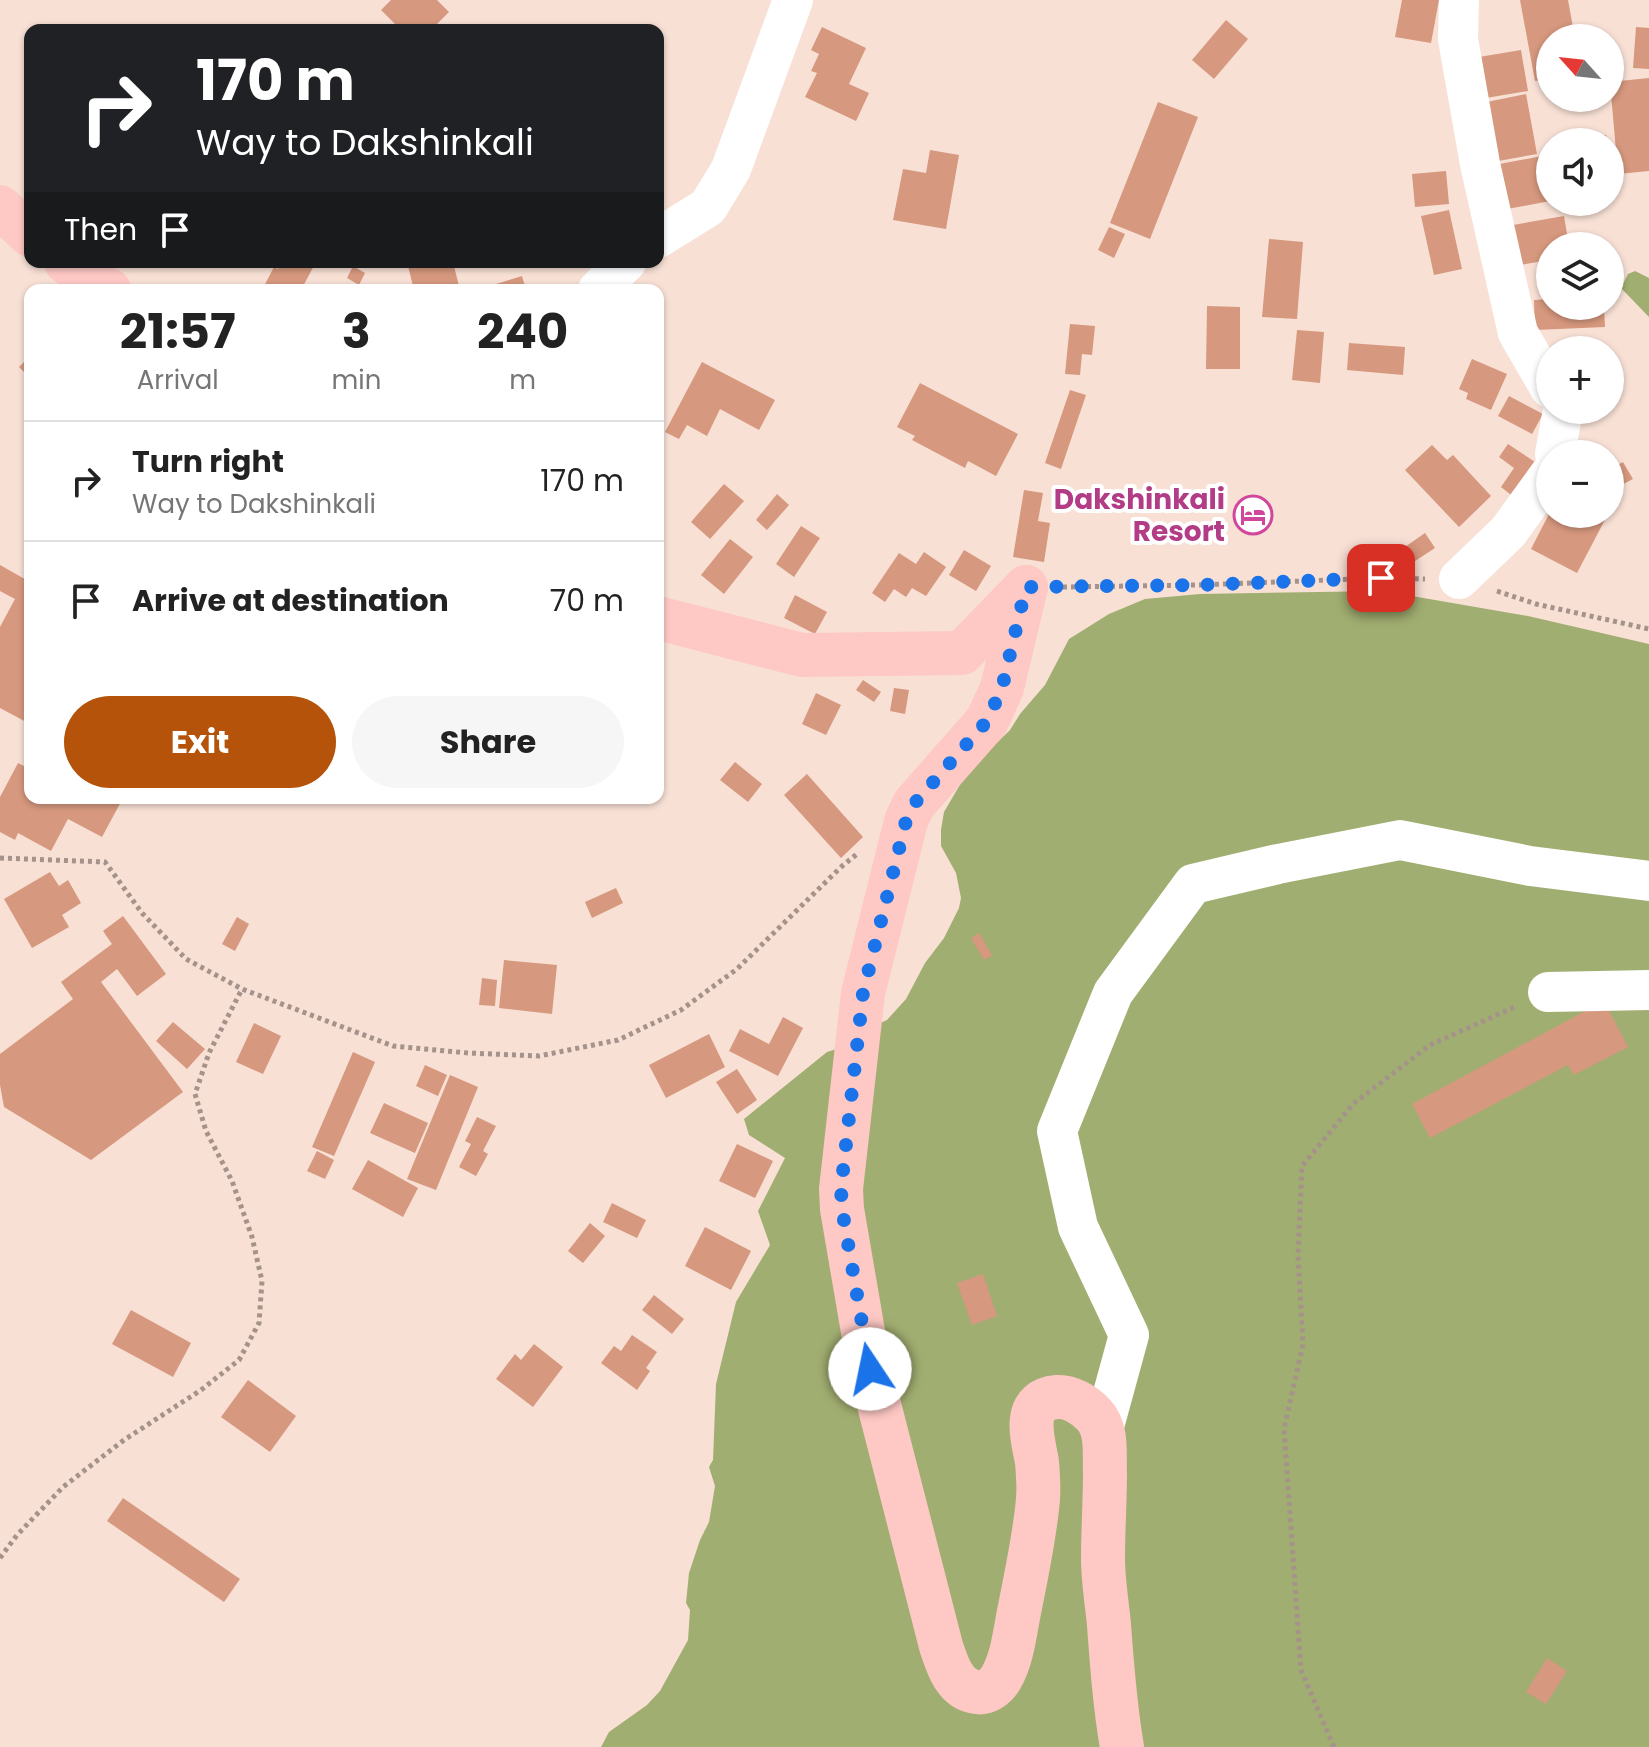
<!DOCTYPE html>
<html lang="en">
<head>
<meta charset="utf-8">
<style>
  body { margin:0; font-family:Poppins,sans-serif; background:#f6f6f6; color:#222; height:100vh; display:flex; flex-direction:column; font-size:30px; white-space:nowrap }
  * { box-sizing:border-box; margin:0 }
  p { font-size:26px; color:#767676 }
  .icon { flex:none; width:44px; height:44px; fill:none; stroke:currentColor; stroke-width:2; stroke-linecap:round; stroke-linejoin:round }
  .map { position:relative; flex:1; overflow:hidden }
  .sheet { position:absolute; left:24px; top:284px; width:640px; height:520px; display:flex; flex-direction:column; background:#fff; border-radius:16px; box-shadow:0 2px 6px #0004 }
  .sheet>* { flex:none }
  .hud { position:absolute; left:24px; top:24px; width:640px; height:244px; border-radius:16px; box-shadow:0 2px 6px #0004; background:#202124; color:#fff; overflow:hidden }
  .needle { width:52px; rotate:297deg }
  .controls { position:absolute; left:1536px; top:24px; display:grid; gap:16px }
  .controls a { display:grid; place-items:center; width:88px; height:88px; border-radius:50%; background:#fff; box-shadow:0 2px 6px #0004; font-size:40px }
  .pin { position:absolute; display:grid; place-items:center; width:68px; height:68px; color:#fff; margin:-34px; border-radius:16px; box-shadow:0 4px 12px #0006 }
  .me { position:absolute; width:88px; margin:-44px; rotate:349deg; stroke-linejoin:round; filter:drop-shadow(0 0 6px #0008) }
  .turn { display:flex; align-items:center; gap:28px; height:168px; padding:0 40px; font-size:36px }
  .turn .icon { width:104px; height:104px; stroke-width:2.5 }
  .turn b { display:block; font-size:56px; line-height:68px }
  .then { display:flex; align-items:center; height:76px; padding:0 40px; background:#0003; gap:16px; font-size:30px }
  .eta { display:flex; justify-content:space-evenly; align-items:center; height:136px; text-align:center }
  .eta b { font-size:48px; font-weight:700; line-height:56px }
  .primary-button { display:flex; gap:16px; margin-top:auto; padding:16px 40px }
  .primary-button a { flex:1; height:92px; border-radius:48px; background:#b45309; color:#fff; font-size:32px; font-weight:700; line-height:92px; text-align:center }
  .primary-button a+a { background:#f6f6f6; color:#222 }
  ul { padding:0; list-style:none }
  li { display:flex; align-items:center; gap:24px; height:120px; padding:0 40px; border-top:2px solid #e0e0e0 }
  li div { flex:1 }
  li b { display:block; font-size:30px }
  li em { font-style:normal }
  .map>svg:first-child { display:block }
</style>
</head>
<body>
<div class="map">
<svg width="1649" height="1747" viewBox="0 0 1649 1747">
  <rect width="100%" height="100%" fill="#f8e0d5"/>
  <g fill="#a1ae71">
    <polygon points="1635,271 1649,278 1649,317 1621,288 1628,274"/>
    <polygon points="1383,591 1528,616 1649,644 1649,1747 601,1747 609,1732 647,1705 660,1691 688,1640 690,1610 686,1603 689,1573 700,1540 709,1522 715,1486 709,1467 713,1460 716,1384 736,1302 770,1245 758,1211 785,1158 749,1135 744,1119 827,1052 852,1044 871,1027 887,1020 906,999 925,963 944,938 959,908 961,898 956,873 941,846 941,830 944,812 968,771 1010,730 1020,714 1045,685 1069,639 1109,614 1145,599 1200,594"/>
  </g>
  <g fill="#d6987e">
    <polygon points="391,0 437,0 449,12 431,30 414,30 408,24 401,30 381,10"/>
    <polygon points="1402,0 1439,0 1431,43 1395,37"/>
    <polygon points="1520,0 1568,0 1575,38 1550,38 1550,78 1535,81"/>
    <polygon points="1226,20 1248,39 1214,79 1192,60"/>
    <polygon points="822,27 866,48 849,84 869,93 856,121 805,97 817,73 811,71 819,54 811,50"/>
    <polygon points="1636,27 1649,28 1649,69 1633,68"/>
    <polygon points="1521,50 1528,91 1480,99 1473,58"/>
    <polygon points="1649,78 1649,171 1618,174 1610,82"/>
    <polygon points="1526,94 1537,154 1493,162 1482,103"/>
    <polygon points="1158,102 1198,117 1150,239 1110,223"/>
    <polygon points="1606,135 1607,142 1564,142 1564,140"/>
    <polygon points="930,150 959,155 946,229 893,220 903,169 926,173"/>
    <polygon points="1542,156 1550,201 1502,210 1494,165"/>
    <polygon points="1446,171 1449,204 1415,207 1412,174"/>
    <polygon points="1449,210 1462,269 1434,275 1421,216"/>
    <polygon points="1564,216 1569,246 1550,246 1550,260 1520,265 1513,225"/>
    <polygon points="1109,227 1125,234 1114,258 1098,250"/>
    <polygon points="1269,239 1303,242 1297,319 1262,317"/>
    <polygon points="281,262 285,263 316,262 301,290 262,290 274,267 278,269"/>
    <polygon points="407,262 453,262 459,286 442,290 414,290"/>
    <polygon points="353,266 365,273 359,285 347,278"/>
    <polygon points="522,276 526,290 480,290 480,289"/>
    <polygon points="1550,299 1550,306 1604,306 1605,327 1535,330 1534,300"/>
    <polygon points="1207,306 1240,307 1240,369 1206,369"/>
    <polygon points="1070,324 1095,326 1092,355 1082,354 1080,375 1065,374"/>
    <polygon points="1297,330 1324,332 1320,383 1292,380"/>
    <polygon points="1349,343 1405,347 1403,375 1347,370"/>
    <polygon points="30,356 30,378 19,367"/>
    <polygon points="1472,359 1507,374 1491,410 1466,399 1468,393 1459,389"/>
    <polygon points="702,362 775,400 759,430 720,409 707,436 687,425 679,439 665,432"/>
    <polygon points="920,383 1018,434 996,476 968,461 965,468 912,440 915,436 897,427"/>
    <polygon points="1070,390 1086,395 1061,469 1045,463"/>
    <polygon points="1509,396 1543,414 1532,434 1498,416"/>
    <polygon points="1508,444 1538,464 1515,498 1501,487 1514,468 1499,457"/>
    <polygon points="1432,445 1447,460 1453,455 1491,496 1459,527 1405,470"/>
    <polygon points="1623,462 1633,479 1610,491 1610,469"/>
    <polygon points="724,484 744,501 710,539 691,522"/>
    <polygon points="1024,490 1043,493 1038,521 1050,523 1044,562 1013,557"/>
    <polygon points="777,494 789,505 767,530 756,520"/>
    <polygon points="1549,514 1608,514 1577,573 1531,549"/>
    <polygon points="801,526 820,538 794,577 776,564"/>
    <polygon points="1425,533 1435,548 1412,563 1402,549"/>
    <polygon points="730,539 753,557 724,594 701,575"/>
    <polygon points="964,550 991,566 976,591 949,575"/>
    <polygon points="924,552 946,567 926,596 912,588 906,597 894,589 885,602 872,593 899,553 916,564"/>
    <polygon points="0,565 30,582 30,718 28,723 0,708 0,627 15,599 0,591"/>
    <polygon points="795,595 827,612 815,634 784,618"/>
    <polygon points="863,680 881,692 874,702 856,690"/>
    <polygon points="894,688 909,690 905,714 890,711"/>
    <polygon points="816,693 841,705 826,735 802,724"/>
    <polygon points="735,762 762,784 748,802 720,780"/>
    <polygon points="18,763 30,769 30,798 123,798 102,837 68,819 51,851 18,833 15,840 0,832 0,797"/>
    <polygon points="807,774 863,837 841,858 784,795"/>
    <polygon points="50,872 59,886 68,880 81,903 62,915 69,927 32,948 4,899"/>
    <polygon points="616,888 623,903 592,918 585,902"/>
    <polygon points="123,916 166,974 137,996 117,969 101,982 183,1092 91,1160 4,1107 0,1085 0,1054 73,999 61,982 112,944 103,931"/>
    <polygon points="237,917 249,924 235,951 222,944"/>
    <polygon points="979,933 992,955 984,960 971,938"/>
    <polygon points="504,960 557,965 552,1014 499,1008"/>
    <polygon points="482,978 497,980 495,1006 479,1005"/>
    <polygon points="1604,1001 1628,1047 1574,1075 1568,1065 1430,1138 1412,1104"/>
    <polygon points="783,1017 803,1028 778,1076 729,1051 740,1029 769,1044"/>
    <polygon points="173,1022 205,1049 187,1069 156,1041"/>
    <polygon points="254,1023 281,1036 263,1074 236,1062"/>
    <polygon points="709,1034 725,1067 666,1098 649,1065"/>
    <polygon points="353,1052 375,1062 334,1156 312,1147"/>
    <polygon points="425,1065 447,1075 438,1096 416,1086"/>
    <polygon points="737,1069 757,1100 737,1114 716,1082"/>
    <polygon points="450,1075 478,1087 436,1190 407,1179"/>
    <polygon points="384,1103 428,1123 415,1153 370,1133"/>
    <polygon points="477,1117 496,1126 483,1151 488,1154 476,1176 459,1167 471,1144 465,1141"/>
    <polygon points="737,1144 773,1161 755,1198 719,1181"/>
    <polygon points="317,1151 334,1160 325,1179 307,1171"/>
    <polygon points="368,1160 418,1188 403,1217 352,1189"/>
    <polygon points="612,1203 646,1220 637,1238 603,1222"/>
    <polygon points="590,1223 605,1236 583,1263 568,1251"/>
    <polygon points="705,1227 751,1251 731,1290 685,1266"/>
    <polygon points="983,1274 997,1316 972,1325 957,1283"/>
    <polygon points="654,1295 684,1319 672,1334 642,1310"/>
    <polygon points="131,1310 191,1343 173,1377 112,1344"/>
    <polygon points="632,1335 657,1352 646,1368 650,1371 637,1390 601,1363 614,1346 621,1351"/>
    <polygon points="534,1344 563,1367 533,1407 496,1379 515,1354 521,1360"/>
    <polygon points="248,1380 296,1416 270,1452 221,1417"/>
    <polygon points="123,1498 240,1579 224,1602 107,1521"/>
    <polygon points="1547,1658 1567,1671 1546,1704 1526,1692"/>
  </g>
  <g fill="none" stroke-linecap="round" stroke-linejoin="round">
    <g stroke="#a5938b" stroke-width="5" stroke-dasharray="4 4" stroke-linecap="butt">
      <polyline points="1063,587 1198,585 1381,578 1425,579"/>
      <polyline points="1497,591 1536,604 1649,629"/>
      <polyline points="0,858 105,862 142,913 186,959 242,989 393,1046 468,1053 539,1056 618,1040 681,1010 737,969 841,867 857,854"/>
      <polyline points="0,1558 17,1535 63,1487 124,1440 201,1390 239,1360 259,1323 262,1281 252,1237 232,1181 206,1131 195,1094 209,1053 242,989"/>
      <polyline points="1334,1747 1301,1670 1284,1429 1303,1344 1298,1255 1302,1166 1353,1104 1430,1045 1517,1006"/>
    </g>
    <g stroke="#fff" stroke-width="40">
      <polyline points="1459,0 1458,39 1480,164 1518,333 1550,388"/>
      <polyline points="658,238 708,207 731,169 793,0"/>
      <polyline points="598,290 626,262"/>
      <polyline points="1555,454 1563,410"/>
      <polyline points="1459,579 1508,532 1550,474"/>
      <polyline points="1548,992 1649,990"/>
      <polyline points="1103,1430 1129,1335 1078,1227 1057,1131 1113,993 1193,884 1278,864 1400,840 1530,866 1649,881"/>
    </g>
    <g stroke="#fec8c4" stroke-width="44">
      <polyline points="0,207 30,235"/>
      <polyline points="66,262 93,283 109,290"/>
      <path d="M1026,587l-24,101 -15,33 -73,83 -8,17 -43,172 -22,196 1,20 24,140 9,40 66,257c6,18 13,43 35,46 10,2 20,-5 25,-14 12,-20 14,-48 19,-71 7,-36 15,-72 18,-108 1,-13 0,-25 -1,-37 -4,-23 -17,-62 20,-65 13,-1 28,8 37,18 14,15 10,38 11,58 0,28 -2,57 -2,85 0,23 4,45 6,67 3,41 6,82 13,122"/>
      <polyline points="658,618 802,655 962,653 1026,587"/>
    </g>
  </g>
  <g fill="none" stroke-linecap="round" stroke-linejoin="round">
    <polyline stroke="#1a73e8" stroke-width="14" stroke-dasharray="0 25.2" points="870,1369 842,1209 841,1189 863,993 906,821 914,804 987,721 1002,688 1026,587 1198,585 1381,578"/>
  </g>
  <defs>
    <g id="hotel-ring" transform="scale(2)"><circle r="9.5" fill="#fff" stroke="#d1479c" stroke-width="1.5"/><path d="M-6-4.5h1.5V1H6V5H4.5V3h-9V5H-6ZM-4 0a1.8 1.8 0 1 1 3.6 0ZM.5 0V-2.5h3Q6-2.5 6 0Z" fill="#d1479c"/></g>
  </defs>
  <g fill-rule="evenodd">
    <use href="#hotel-ring" x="1253" y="515"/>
  </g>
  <g text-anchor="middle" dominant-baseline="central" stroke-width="8" stroke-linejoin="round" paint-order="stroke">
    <g font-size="28" font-weight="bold" fill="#b23c85" stroke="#fff" text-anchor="end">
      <text x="1225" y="499">Dakshinkali<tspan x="1225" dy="32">Resort</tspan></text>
    </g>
  </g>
</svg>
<div class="controls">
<a><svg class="needle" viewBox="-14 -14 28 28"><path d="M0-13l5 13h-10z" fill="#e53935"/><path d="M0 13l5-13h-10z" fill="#767676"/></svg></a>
<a><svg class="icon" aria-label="sound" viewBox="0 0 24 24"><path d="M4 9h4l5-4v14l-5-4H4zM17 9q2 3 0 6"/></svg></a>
<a><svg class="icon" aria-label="layers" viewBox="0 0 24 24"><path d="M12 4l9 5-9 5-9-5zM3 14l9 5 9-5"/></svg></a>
<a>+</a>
<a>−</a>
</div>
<div class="pin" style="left:1381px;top:578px;background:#d93025"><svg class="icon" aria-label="arrive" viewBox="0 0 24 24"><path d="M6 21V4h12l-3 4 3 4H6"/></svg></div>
<svg class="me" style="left:870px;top:1369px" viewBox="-20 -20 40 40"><circle r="19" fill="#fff"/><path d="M0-13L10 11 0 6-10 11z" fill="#1a73e8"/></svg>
<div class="hud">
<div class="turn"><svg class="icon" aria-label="right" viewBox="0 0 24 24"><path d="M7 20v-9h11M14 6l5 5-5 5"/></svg><div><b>170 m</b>Way to Dakshinkali</div></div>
<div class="then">Then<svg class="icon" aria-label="arrive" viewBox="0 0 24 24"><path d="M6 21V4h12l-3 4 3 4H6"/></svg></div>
</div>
<section class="sheet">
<div class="eta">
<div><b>21:57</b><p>Arrival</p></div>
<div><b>3</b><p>min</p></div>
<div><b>240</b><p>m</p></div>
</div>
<ul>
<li><svg class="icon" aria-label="right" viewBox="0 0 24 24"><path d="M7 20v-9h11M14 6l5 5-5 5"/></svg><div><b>Turn right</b><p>Way to Dakshinkali</p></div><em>170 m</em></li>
<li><svg class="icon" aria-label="arrive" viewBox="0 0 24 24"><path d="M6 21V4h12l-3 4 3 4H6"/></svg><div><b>Arrive at destination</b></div><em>70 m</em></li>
</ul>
<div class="primary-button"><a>Exit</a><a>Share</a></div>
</section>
</div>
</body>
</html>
